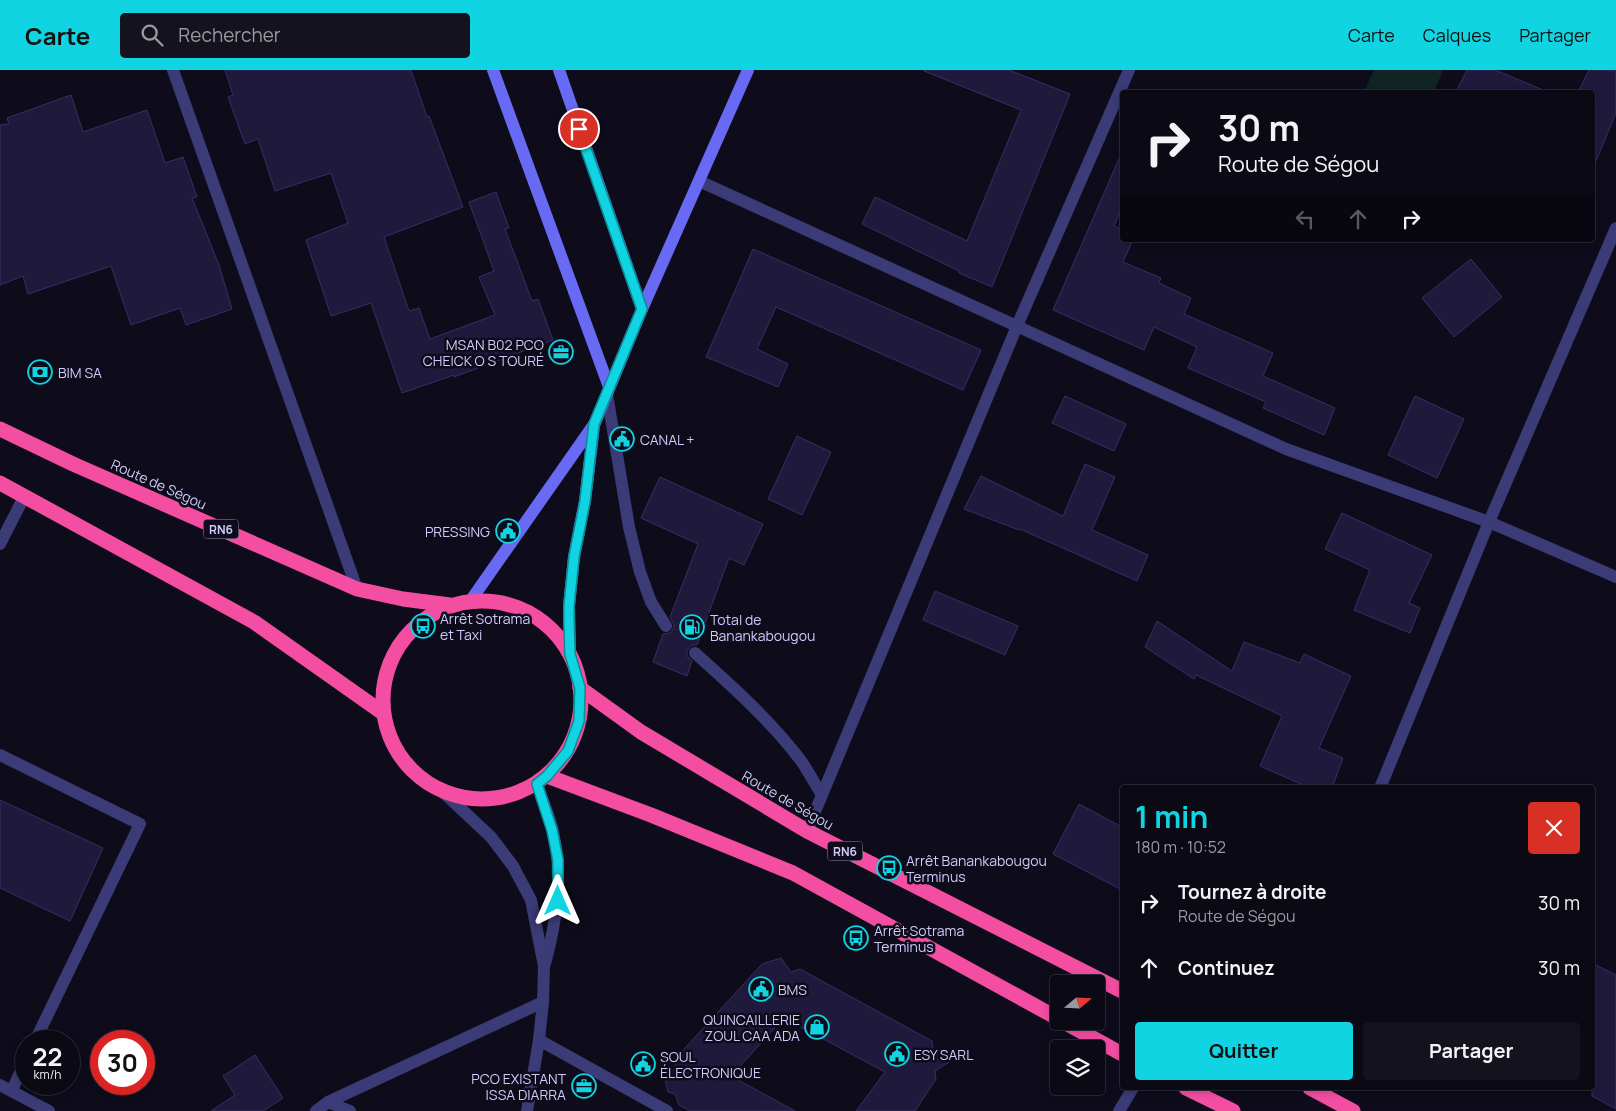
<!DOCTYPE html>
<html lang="fr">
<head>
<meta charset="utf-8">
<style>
  body { margin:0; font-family:Manrope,sans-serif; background:#13121d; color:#f1f3f6; height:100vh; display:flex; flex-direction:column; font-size:19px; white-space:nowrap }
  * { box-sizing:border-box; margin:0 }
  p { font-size:16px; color:#999aa0 }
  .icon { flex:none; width:28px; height:28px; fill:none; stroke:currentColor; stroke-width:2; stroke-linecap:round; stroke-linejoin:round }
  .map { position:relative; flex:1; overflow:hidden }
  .sheet { position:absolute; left:1120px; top:715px; width:475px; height:305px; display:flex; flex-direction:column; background:#0a0914; border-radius:5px; box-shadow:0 2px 8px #0003,0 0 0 1px #2a2a34 }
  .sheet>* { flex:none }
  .top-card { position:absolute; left:1120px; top:20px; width:475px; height:152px; border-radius:5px; box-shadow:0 2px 8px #0003,0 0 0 1px #2a2a34; background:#0a0914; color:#f1f3f6; overflow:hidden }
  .needle { width:32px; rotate:71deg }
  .buttons { position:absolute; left:1050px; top:905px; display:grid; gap:10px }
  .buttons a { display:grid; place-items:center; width:55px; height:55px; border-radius:5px; background:#0a0914; box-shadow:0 2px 8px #0003,0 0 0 1px #2a2a34; font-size:25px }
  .speed { position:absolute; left:15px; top:960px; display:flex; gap:10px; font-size:25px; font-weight:700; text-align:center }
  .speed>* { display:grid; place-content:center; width:65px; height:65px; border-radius:50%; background:#0a0914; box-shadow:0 2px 8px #0003,0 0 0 1px #2a2a34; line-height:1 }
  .speed small { font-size:12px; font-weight:400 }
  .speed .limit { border:8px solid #d22; background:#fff; color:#111 }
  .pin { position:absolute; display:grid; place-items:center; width:42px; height:42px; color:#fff; margin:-21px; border:2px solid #fff; border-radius:50%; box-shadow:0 1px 5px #0007 }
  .me { position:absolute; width:55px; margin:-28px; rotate:0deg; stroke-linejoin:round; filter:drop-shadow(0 0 4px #0008) }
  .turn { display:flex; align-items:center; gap:18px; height:105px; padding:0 15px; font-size:22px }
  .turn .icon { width:65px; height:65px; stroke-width:2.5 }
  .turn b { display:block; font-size:35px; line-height:42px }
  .lanes { display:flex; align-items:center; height:48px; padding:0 15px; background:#0003; justify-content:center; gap:25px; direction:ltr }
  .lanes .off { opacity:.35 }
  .round { display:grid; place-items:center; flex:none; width:52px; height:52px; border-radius:5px; background:#13121d }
  .headline { display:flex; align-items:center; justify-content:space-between; height:85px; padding:0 15px }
  h1 { font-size:30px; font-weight:700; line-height:38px; color:#10d4e2 }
  .button { display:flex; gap:10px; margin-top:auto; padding:10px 15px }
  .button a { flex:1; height:58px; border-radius:5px; background:#10d4e2; color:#111; font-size:20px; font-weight:700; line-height:58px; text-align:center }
  .button a+a { background:#13121d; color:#f1f3f6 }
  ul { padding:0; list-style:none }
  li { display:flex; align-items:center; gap:15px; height:65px; padding:0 15px }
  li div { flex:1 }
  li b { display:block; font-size:19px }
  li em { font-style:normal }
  header { display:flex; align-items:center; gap:30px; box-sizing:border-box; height:70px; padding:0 25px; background:#10d4e2; color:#111 }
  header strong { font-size:24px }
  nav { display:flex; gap:28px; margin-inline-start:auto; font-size:18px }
  .search { width:350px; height:45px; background:#13121d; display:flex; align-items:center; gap:12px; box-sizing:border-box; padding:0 18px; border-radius:5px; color:#999aa0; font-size:19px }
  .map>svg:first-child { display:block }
</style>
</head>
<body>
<header>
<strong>Carte</strong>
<div class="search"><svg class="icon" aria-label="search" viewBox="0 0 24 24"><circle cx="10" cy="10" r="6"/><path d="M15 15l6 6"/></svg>Rechercher</div>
<nav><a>Carte</a><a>Calques</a><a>Partager</a></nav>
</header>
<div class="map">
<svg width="1616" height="1041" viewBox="0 0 1616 1041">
  <rect width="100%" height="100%" fill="#0e0c1b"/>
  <polygon fill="#102523" points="1374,0 1443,0 1434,22 1364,22"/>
  <g fill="#1f1a3b" stroke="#372e65">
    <polygon points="225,0 411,0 427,47 429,46 463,137 384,167 409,241 419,238 430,269 495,245 479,207 494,201 469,132 496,122 509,158 505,159 532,231 538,229 553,270 454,307 454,305 402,323 371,233 331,246 306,170 348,153 331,103 275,121 258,69 245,74 228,27 233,25"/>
    <polygon points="924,0 1009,0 1070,24 992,217 959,203 959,201 862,154 875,127 967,171 1021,40 924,1"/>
    <polygon points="1467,0 1495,0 1548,22 1456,22"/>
    <polygon points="1589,0 1616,0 1616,43 1593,98 1592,22 1578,22"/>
    <polygon points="71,25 83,62 147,40 165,93 183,87 197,127 192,128 219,195 232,239 186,255 180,238 131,255 111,196 28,224 23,206 0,215 0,55 9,54 7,48"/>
    <polygon points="1122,82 1122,137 1114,156 1122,160 1122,170 1133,170 1123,192 1161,208 1159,213 1191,228 1184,244 1273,283 1263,306 1335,338 1324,365 1263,338 1266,332 1188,298 1197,277 1154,257 1144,280 1053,240"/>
    <polygon points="753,179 981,280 963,320 776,237 757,279 788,294 778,317 706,287"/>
    <polygon points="1471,189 1502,227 1454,267 1422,228"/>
    <polygon points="1065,326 1126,354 1114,381 1052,353"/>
    <polygon points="1415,326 1464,349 1437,408 1388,385"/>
    <polygon points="797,366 831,382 802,445 768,429"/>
    <polygon points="1085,394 1115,407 1092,460 1148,485 1137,511 1020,459 1019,460 964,439 981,406 1063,446"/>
    <polygon points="660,407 763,454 744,495 729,488 697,575 692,575 687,581 687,586 692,591 687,606 653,592 663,564 670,563 673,559 674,555 670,547 698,474 641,448"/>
    <polygon points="1342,443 1432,485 1409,533 1420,538 1410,563 1354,540 1370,500 1325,479"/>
    <polygon points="935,521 1018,556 1005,585 923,550"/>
    <polygon points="1157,551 1232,601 1244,572 1300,593 1304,584 1351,606 1319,678 1343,688 1332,718 1310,718 1260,696 1282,646 1196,605 1194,609 1145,577"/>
    <polygon points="0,730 103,778 70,851 0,818"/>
    <polygon points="1079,734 1122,757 1122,820 1053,784"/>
    <polygon points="781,888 791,902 800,899 932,971 933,982 949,992 935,1001 936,1009 915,1041 856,1041 885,1002 784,948 731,1006 795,1041 690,1041 679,1035 675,1024 668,1022 664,1005 675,999 675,989 762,894"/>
    <polygon points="1592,893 1616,905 1616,1039 1592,1026"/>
    <polygon points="255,985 283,1028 263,1041 211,1041 235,1025 223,1006"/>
  </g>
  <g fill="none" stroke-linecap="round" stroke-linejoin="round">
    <g stroke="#3b3b77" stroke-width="12">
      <polyline points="607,324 629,457 640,502 651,532 666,556"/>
      <polyline points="0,474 24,427"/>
      <path d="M695,583c38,34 76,68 107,109 7,11 13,22 20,33"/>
      <polyline points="0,685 140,754 35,971"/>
      <polyline points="0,1015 49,1041"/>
      <polyline points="12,1020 26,990"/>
    </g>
    <g stroke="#3b3b77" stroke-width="12">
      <polyline points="173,0 357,519"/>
      <polyline points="699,111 1286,379 1489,452 1616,507"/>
      <path d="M537,714c5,15 12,31 16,47 10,45 4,89 -8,133"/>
      <polyline points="1380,718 1489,452 1616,158"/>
      <polyline points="443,722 491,767 513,796 531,830 544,896 543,932 539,970 527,1041"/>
      <polyline points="807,761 1017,256 1129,0"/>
      <polyline points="539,970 667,1041"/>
      <polyline points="328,1032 350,1041"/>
      <polyline points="316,1041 328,1032 543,932"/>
      <polyline points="1119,1041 1133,1018"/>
    </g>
    <g stroke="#686af4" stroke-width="12">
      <polyline points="493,0 609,317"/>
      <polyline points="559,0 642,239"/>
      <polyline points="471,530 595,353 642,239 748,0"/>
      <polyline points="570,584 569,536 574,487 585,431 594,356"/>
    </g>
    <g stroke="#f34ea2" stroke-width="15">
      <polyline points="0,359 73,394 357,519 403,529 450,535"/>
      <polyline points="0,413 254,552 383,643"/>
      <circle cx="482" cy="630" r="99"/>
      <polyline points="580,618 641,662 807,761 1122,921"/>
      <polyline points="547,706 651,745 793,803 1059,949"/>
      <polyline points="1062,951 1122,984"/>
      <polyline points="1186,1018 1233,1041"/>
      <polyline points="1310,1018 1353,1041"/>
    </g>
  </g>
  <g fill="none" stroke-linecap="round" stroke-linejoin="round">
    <g stroke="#0a8a93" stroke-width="12">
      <polyline id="route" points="558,831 558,790 552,760 537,714 547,706 568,681 579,651 580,618 570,584 569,552 569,536 574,487 585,431 594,354 642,239 579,59"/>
    </g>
    <use href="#route" stroke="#10d4e2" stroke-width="9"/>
  </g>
  <defs>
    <g id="office-ring" transform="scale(1.25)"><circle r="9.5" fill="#0e0c1b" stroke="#10d4e2" stroke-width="1.5"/><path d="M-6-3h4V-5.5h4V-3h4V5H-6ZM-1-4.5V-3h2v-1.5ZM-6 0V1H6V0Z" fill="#10d4e2"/></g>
    <g id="bank-ring" transform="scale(1.25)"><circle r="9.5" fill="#0e0c1b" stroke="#10d4e2" stroke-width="1.5"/><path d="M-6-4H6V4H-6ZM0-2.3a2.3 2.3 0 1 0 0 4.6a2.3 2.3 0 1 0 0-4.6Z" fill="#10d4e2"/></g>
    <g id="civic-ring" transform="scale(1.25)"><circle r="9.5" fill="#0e0c1b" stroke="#10d4e2" stroke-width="1.5"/><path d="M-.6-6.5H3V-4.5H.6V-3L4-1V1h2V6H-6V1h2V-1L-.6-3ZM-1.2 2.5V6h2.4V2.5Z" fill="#10d4e2"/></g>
    <g id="bus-ring" transform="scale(1.25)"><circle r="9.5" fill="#0e0c1b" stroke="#10d4e2" stroke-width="1.5"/><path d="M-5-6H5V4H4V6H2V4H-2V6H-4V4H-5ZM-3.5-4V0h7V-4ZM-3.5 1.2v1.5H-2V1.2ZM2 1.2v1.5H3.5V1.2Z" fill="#10d4e2"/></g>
    <g id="fuel-ring" transform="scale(1.25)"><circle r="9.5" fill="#0e0c1b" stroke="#10d4e2" stroke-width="1.5"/><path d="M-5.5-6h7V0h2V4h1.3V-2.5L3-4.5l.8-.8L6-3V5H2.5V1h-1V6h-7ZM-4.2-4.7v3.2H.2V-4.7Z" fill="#10d4e2"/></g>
    <g id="shop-ring" transform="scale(1.25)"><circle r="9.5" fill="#0e0c1b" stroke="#10d4e2" stroke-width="1.5"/><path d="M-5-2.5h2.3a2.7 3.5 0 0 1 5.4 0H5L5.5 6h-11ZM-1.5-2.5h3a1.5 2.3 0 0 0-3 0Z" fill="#10d4e2"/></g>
  </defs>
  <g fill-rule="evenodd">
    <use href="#office-ring" x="561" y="282"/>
    <use href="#bank-ring" x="40" y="302"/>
    <use href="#civic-ring" x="622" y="369"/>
    <use href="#civic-ring" x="508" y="461"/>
    <use href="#bus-ring" x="423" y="556"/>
    <use href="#fuel-ring" x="692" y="557"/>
    <use href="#bus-ring" x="889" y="798"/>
    <use href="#bus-ring" x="856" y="868"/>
    <use href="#civic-ring" x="761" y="919"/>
    <use href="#shop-ring" x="817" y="957"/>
    <use href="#civic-ring" x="897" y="984"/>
    <use href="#civic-ring" x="643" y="994"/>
    <use href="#office-ring" x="584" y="1016"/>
  </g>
  <g text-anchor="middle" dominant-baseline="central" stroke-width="5" stroke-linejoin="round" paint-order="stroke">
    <g fill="#0e0c1b" stroke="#9491b8" stroke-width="1">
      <rect x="203.5" y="449.5" width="35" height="19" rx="4"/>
      <rect x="827.5" y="771.5" width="35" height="19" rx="4"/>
    </g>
    <g font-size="12" font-weight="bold" fill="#cecafb">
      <text x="221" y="459">RN6</text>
      <text x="845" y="781">RN6</text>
    </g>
    <g font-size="14" fill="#cecafb" stroke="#0e0c1b" text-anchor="start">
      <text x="544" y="274" text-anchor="end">MSAN B02 PCO<tspan x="544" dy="16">CHEICK O S TOURÉ</tspan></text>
      <text x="58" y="302">BIM SA</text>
      <text x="640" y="369">CANAL +</text>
      <text x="490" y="461" text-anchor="end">PRESSING</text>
      <text x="440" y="548">Arrêt Sotrama<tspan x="440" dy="16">et Taxi</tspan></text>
      <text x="710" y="549">Total de<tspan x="710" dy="16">Banankabougou</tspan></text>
      <text x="906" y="790">Arrêt Banankabougou<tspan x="906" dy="16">Terminus</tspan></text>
      <text x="874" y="860">Arrêt Sotrama<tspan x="874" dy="16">Terminus</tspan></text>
      <text x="778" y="919">BMS</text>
      <text x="800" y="949" text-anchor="end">QUINCAILLERIE<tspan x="800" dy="16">ZOUL CAA ADA</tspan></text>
      <text x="914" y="984">ESY SARL</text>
      <text x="660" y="986">SOUL<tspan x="660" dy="16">ÉLECTRONIQUE</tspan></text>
      <text x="566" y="1008" text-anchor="end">PCO EXISTANT<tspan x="566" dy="16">ISSA DIARRA</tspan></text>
    </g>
    <g font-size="14" fill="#cecafb" stroke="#0e0c1b">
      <text transform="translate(159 414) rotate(24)">Route de Ségou</text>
      <text transform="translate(788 730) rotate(30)">Route de Ségou</text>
    </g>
  </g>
</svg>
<div class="buttons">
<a><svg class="needle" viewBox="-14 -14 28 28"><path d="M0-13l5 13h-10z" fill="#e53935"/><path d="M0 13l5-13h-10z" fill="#999aa0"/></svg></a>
<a><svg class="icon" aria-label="layers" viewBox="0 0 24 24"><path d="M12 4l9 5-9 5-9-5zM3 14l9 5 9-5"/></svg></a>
</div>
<div class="speed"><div>22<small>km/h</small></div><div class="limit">30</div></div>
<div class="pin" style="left:579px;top:59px;background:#d93025"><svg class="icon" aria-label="arrive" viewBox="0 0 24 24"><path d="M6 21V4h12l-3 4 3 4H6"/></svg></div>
<svg class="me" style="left:558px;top:831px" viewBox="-20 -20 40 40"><path d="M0-17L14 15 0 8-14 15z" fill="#10d4e2" stroke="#fff" stroke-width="4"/></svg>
<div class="top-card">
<div class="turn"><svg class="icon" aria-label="right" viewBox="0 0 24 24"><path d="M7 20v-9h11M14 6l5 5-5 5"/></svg><div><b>30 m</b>Route de Ségou</div></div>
<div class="lanes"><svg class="icon off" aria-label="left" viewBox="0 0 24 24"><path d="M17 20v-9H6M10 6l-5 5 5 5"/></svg><svg class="icon off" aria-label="ahead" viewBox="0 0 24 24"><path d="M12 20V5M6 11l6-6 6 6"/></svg><svg class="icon" aria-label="right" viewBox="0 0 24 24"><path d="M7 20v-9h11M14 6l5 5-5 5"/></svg></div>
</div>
<section class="sheet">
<div class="headline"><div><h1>1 min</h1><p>180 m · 10:52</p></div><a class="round" style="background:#d93025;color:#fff"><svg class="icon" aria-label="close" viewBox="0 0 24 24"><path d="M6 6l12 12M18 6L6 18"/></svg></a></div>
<ul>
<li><svg class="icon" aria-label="right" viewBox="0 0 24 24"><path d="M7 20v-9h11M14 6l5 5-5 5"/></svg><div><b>Tournez à droite</b><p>Route de Ségou</p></div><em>30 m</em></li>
<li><svg class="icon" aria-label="ahead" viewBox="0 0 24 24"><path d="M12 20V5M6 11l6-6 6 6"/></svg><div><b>Continuez</b></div><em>30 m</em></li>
</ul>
<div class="button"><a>Quitter</a><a>Partager</a></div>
</section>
</div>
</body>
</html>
